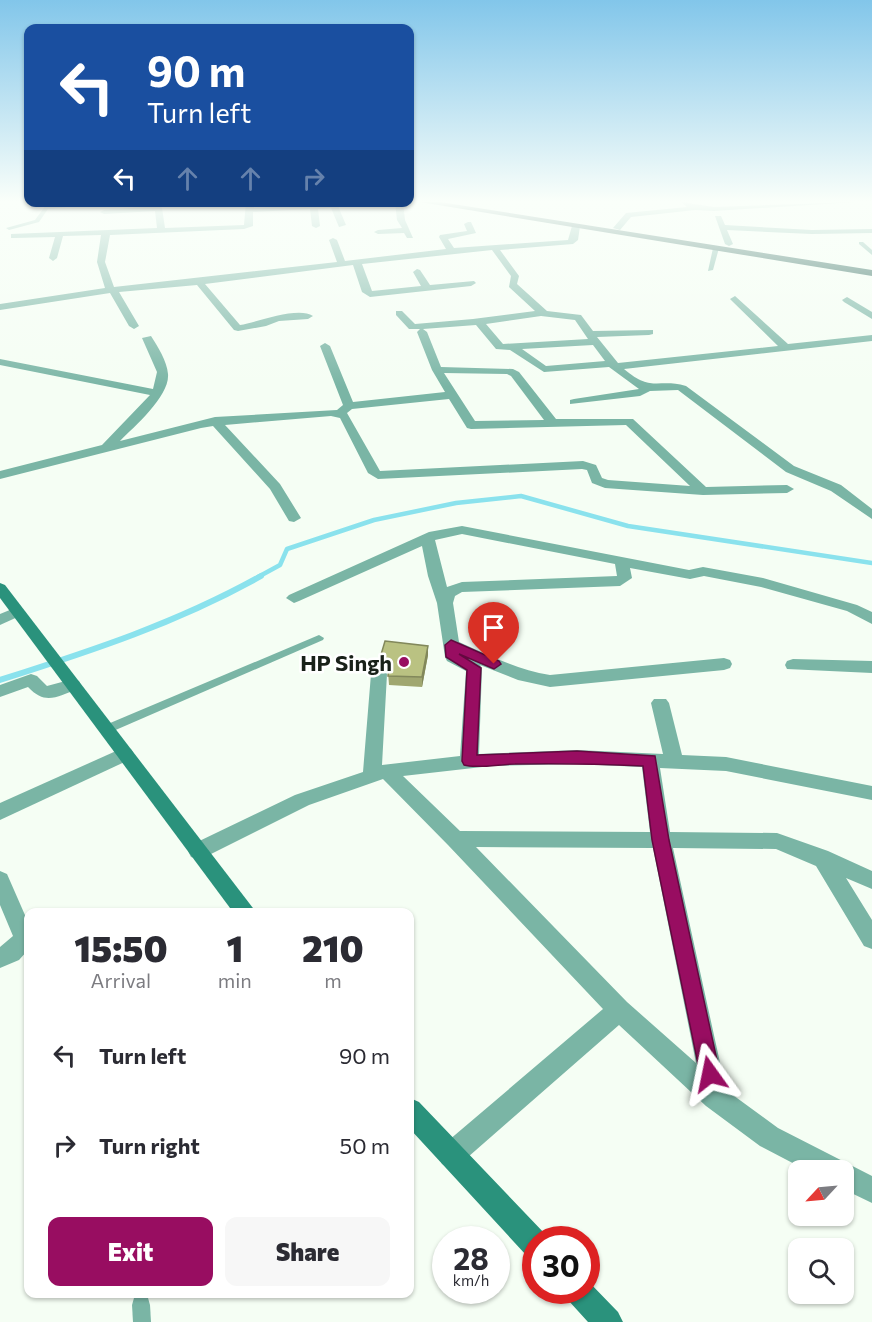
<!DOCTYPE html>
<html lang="en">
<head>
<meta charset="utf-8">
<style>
  body { margin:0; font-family:Commissioner,sans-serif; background:#f7f7f7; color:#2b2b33; height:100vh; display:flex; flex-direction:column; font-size:22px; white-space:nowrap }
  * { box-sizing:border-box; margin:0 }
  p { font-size:20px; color:#7c7c81 }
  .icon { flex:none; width:33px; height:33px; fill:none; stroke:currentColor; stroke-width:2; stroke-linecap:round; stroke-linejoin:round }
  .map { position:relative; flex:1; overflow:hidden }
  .drawer { position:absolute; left:24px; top:908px; width:390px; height:390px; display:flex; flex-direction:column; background:#fff; border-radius:12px; box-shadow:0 2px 4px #0004 }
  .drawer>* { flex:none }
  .banner { position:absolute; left:24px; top:24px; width:390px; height:183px; border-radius:12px; box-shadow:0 2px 4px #0004; background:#1a4fa0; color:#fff; overflow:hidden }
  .needle { width:39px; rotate:244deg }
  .fabs { position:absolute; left:788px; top:1160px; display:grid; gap:12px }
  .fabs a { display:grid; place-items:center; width:66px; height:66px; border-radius:12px; background:#fff; box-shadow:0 2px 4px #0004; font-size:30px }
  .speed { position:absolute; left:432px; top:1226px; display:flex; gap:12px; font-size:30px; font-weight:700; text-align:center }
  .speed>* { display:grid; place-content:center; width:78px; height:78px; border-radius:50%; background:#fff; box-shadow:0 2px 4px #0004; line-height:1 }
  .speed small { font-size:15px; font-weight:400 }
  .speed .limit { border:9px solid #d22; background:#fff; color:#111 }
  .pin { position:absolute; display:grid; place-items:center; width:51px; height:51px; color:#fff; margin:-62px -26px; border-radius:50% 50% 50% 0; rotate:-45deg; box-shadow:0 0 6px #0007 }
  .pin .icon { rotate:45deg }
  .me { position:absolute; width:66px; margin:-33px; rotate:348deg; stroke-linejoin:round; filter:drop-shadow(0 0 4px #0008) }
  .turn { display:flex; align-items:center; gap:21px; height:126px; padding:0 24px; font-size:27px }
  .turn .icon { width:78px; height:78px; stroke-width:2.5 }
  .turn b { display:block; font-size:42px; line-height:51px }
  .lanes { display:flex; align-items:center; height:57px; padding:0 24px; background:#0003; justify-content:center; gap:30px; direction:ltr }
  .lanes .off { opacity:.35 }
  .eta { display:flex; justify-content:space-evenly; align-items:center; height:102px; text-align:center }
  .eta b { font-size:36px; font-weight:800; line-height:42px }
  .cta { display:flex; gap:12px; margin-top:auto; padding:12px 24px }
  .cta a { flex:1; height:69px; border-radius:12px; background:#980d61; color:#fff; font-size:24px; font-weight:800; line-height:69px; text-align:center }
  .cta a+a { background:#f7f7f7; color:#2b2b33 }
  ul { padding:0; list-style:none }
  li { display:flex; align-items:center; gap:18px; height:90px; padding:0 24px }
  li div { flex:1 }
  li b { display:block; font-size:22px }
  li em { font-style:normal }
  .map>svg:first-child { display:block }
</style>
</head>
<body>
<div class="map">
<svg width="872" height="1322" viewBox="0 0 872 1322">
  <rect width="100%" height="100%" fill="#f5fef4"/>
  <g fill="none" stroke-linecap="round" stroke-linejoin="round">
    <polyline stroke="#8ae2ed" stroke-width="4.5" points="258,577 280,565 287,549 374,520 456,503 521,496 628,526 872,563"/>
    <path stroke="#8ae2ed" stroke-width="6" d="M0,680c91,-29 177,-57 261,-104"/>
    <g fill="#7ab5a5" fill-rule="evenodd">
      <polygon points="46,205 50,206 39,222 9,230 6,228 35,220"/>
      <polygon points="859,242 863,242 872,250 872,255 859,244"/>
      <polygon points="716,246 719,248 713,270 708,271 713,248"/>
      <polygon points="319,635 324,638 323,640 111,732 103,732 101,729 103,726"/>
      <polygon points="141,1296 148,1298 150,1305 151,1322 133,1322 132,1305 134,1298"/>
    </g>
    <g fill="#7ab5a5" fill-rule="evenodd">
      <polygon points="44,202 52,202 51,205 106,202 50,209 44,208"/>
      <path d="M246,202h8v6l80,-4 4,2 8,19 -7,2 -8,-19 -13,1 2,17 -4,2 -4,-2 -2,-17 -57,3v14l-9,3 -134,6 -5,27 9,25 223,-25 -8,-22 4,-2 4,2 8,21 101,-12 -7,-12 1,-2 27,-4 -3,-7 4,-2h3l5,11 -28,6 6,9 114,-8 4,-14 4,-2 4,2 -2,14 -5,4 -73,6 19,26 -2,8 30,27 34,4 12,16 60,-1v4l-4,1 -52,2 21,26 160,-17 -46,-45 -2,-2 5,-3 53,48 84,-9v6l-248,28c28,24 34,9 62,17l108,80 47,19 31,24v10l-41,-28 -45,-19 -108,-82 -28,1 -10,5 -70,8v-4l4,-1 65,-10 -30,-22 -65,5 -34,-22 -14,-1 -20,-24 -53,4 4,3 14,35 72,2 6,3 37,47h77l73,68 81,-2 7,4 -7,4 -84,2 -98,-7 -13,-5 -5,-13 -5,-1 -204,10 -10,-6 -28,-55 -9,-2 -106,9 55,59 21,34 -7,4 -5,-1 -19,-32 -57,-63 -12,2 -201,51v-8l102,-26 48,-50 -150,-30v-6l153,30 4,-17 -15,-34 9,-2c7,11 16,25 17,38 2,22 -33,52 -48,67l95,-24 122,-7 6,-5 -23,-59 5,-3 5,3 23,56 92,-10 -13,-22 -15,-38 3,-3h-11l-13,-14v-4h6l13,13 58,-5 62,-8 -26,-24 2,-11 -19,-26 -130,14 10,27 49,-5 -8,-14 4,-3 3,1 10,15 44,-4 2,2 -5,3 -101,11 -8,-5 -9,-27 -148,19 35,41c18,-3 58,-19 73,-9l-5,3 -29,2 -13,5 -28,5 -4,-1 -37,-45 -78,7 20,34 -5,3 -5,-3 -19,-33 -110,17v-6l105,-16 -8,-26 4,-27 -38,1 -6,22 -4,3 -4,-3 6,-21 -41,1h-3v-4l146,-6 -2,-17 -51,3 -4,-2 4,-2 54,-4 4,2 3,20 79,-3zM541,316l34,4 13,19 -85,5 -17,-20zM593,345l12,16 -59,5 -24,-17zM444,373l63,1 4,2 33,44 -69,1zM449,399l18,29 4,1 155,-4 64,61 -82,-6 -6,-2 -6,-13 -13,-4 -203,10 -33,-58 5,-4z"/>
      <polygon points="395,202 403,202 405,220 413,238 407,238 404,233 378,234 374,232 378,230 402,228 397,220"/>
      <polygon points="681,202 714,207 857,202 714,211 695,210 631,217 620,230 613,228 626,213 687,207"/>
      <polygon points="715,216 721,216 725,225 812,230 872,229 872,233 812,234 727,230 733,244 729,246 725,244"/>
      <polygon points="847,297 872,312 872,319 844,302 842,300"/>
      <path d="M462,526l227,44 14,-3 60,11 94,27 15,7v12l-25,-13 -86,-24 -57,-11 -14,3 -60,-11 2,10 -12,8 -158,6 -7,4 -2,7 6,39c30,13 58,28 91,33l174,-17 6,2 2,4 -2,4 -6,2 -174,17 -32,-7 -38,-15 2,3 -3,86 98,-4 86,4 -12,-51 3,-4h12l3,4 13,52 44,2 146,29v14l-146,-29 -66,-3 10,64 107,1 51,18 44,20v18l-26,-11 26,42v29l-8,-3 -48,-80 -40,-17 -103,-1 53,242 52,38 94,48v27l-29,-14v-19h-37l-46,-24 -54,-40 -87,-81 -159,139 -9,4 -9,-4 -4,-9 4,-9 161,-137 -155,-164 -65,-66 -74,26 -104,52 -7,2 -7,-2 -3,-6 3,-6 104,-50 68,-23 8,-98 2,-4h12l2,4 -5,91 78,-9 6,-85 -19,-10 -2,-4 -8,-54 -9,-27 -6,-30 -123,55 -5,2 -8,-5 3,-3 140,-63zM462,534l153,30 2,12 -155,6 -15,5 -12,-47zM577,764l65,3 8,65 -190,-1 -57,-55 88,-10zM476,847l177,1 43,215 -69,-61z"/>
      <polygon points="17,607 25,612 22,615 0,625 0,614"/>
      <polygon points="793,659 872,661 872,673 787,669 785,665 787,661"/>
      <path d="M31,674l6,2 10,10 26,-7 6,2 2,4 -2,4c-22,7 -33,17 -51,-2l-28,10v-12z"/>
      <polygon points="125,747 131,749 134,754 131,759 0,820 0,803"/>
      <polygon points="0,871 7,874 28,922 28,950 19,960 0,968 0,947 13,936 0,905"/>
    </g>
    <g fill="#2a927c" fill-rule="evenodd">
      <polygon points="0,583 5,585 256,912 233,912 0,598"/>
      <polygon points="410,1098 419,1102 546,1235 548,1239 536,1239 536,1259 526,1255 410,1129"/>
      <polygon points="586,1279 618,1312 623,1322 588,1322 568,1300 564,1290 586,1290"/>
    </g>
    <polygon fill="#266255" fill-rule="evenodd" points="420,202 440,202 872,270 872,276"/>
  </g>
  <polygon fill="#a0a770" points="428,655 422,687 389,685 388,672 385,668 380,668 380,658"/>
  <polygon fill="#82885b" points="428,646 428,655 422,687 422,677"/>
  <polygon fill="#bac282" stroke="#82885b" stroke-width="1.5" points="385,641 428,646 422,677 388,676 389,664 385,658 380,658"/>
  <linearGradient id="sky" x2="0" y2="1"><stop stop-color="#82c6ea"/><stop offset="0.52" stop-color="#fafffa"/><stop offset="1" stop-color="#fafffa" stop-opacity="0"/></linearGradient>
  <rect width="872" height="387" fill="url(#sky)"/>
  <path fill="#980d61" stroke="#63083f" stroke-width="1.5" d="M451,640l48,21 2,3 -7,5 -35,-15 22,14 -4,87 100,-4 78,5 14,84 51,234 -3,7 -7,3 -7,-3 -3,-7 -48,-234 -9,-74c-43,-2 -85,-3 -128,-2 -14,0 -39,5 -51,1l-2,-4 5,-91 -21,-13 -1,-12z"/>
  <circle fill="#980d61" stroke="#fff" stroke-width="2" cx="404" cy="662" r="6"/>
  <g text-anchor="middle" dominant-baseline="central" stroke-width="5" stroke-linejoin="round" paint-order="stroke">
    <g font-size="22" font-weight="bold" fill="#192119" stroke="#fff" text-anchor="end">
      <text x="392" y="662">HP Singh</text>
    </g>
  </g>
</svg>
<div class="fabs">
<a><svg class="needle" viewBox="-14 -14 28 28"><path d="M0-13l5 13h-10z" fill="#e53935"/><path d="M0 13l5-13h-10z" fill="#7c7c81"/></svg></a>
<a><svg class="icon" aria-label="search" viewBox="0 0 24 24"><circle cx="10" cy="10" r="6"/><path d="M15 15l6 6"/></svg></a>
</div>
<div class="speed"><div>28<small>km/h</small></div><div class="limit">30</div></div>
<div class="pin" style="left:494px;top:664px;background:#d93025"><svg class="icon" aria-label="arrive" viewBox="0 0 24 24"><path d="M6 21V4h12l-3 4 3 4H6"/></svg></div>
<svg class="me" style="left:710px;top:1074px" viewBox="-20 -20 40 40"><path d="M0-17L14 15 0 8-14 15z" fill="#980d61" stroke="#fff" stroke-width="4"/></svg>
<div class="banner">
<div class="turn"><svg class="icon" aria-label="left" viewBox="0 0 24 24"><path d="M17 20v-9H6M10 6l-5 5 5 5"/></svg><div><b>90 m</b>Turn left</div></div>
<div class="lanes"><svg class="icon" aria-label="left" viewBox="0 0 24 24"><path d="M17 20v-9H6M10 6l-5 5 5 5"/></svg><svg class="icon off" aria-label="ahead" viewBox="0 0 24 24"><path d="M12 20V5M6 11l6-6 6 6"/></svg><svg class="icon off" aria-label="ahead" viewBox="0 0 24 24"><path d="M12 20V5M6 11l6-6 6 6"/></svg><svg class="icon off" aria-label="right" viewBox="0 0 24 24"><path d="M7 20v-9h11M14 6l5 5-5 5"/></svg></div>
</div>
<section class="drawer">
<div class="eta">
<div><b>15:50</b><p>Arrival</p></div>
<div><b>1</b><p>min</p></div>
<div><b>210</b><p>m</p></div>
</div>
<ul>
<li><svg class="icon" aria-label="left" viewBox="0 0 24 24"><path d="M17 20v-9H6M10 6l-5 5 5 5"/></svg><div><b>Turn left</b></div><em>90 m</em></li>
<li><svg class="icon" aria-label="right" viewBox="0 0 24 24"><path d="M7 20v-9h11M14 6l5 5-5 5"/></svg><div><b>Turn right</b></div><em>50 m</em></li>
</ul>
<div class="cta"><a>Exit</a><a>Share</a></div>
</section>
</div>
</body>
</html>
